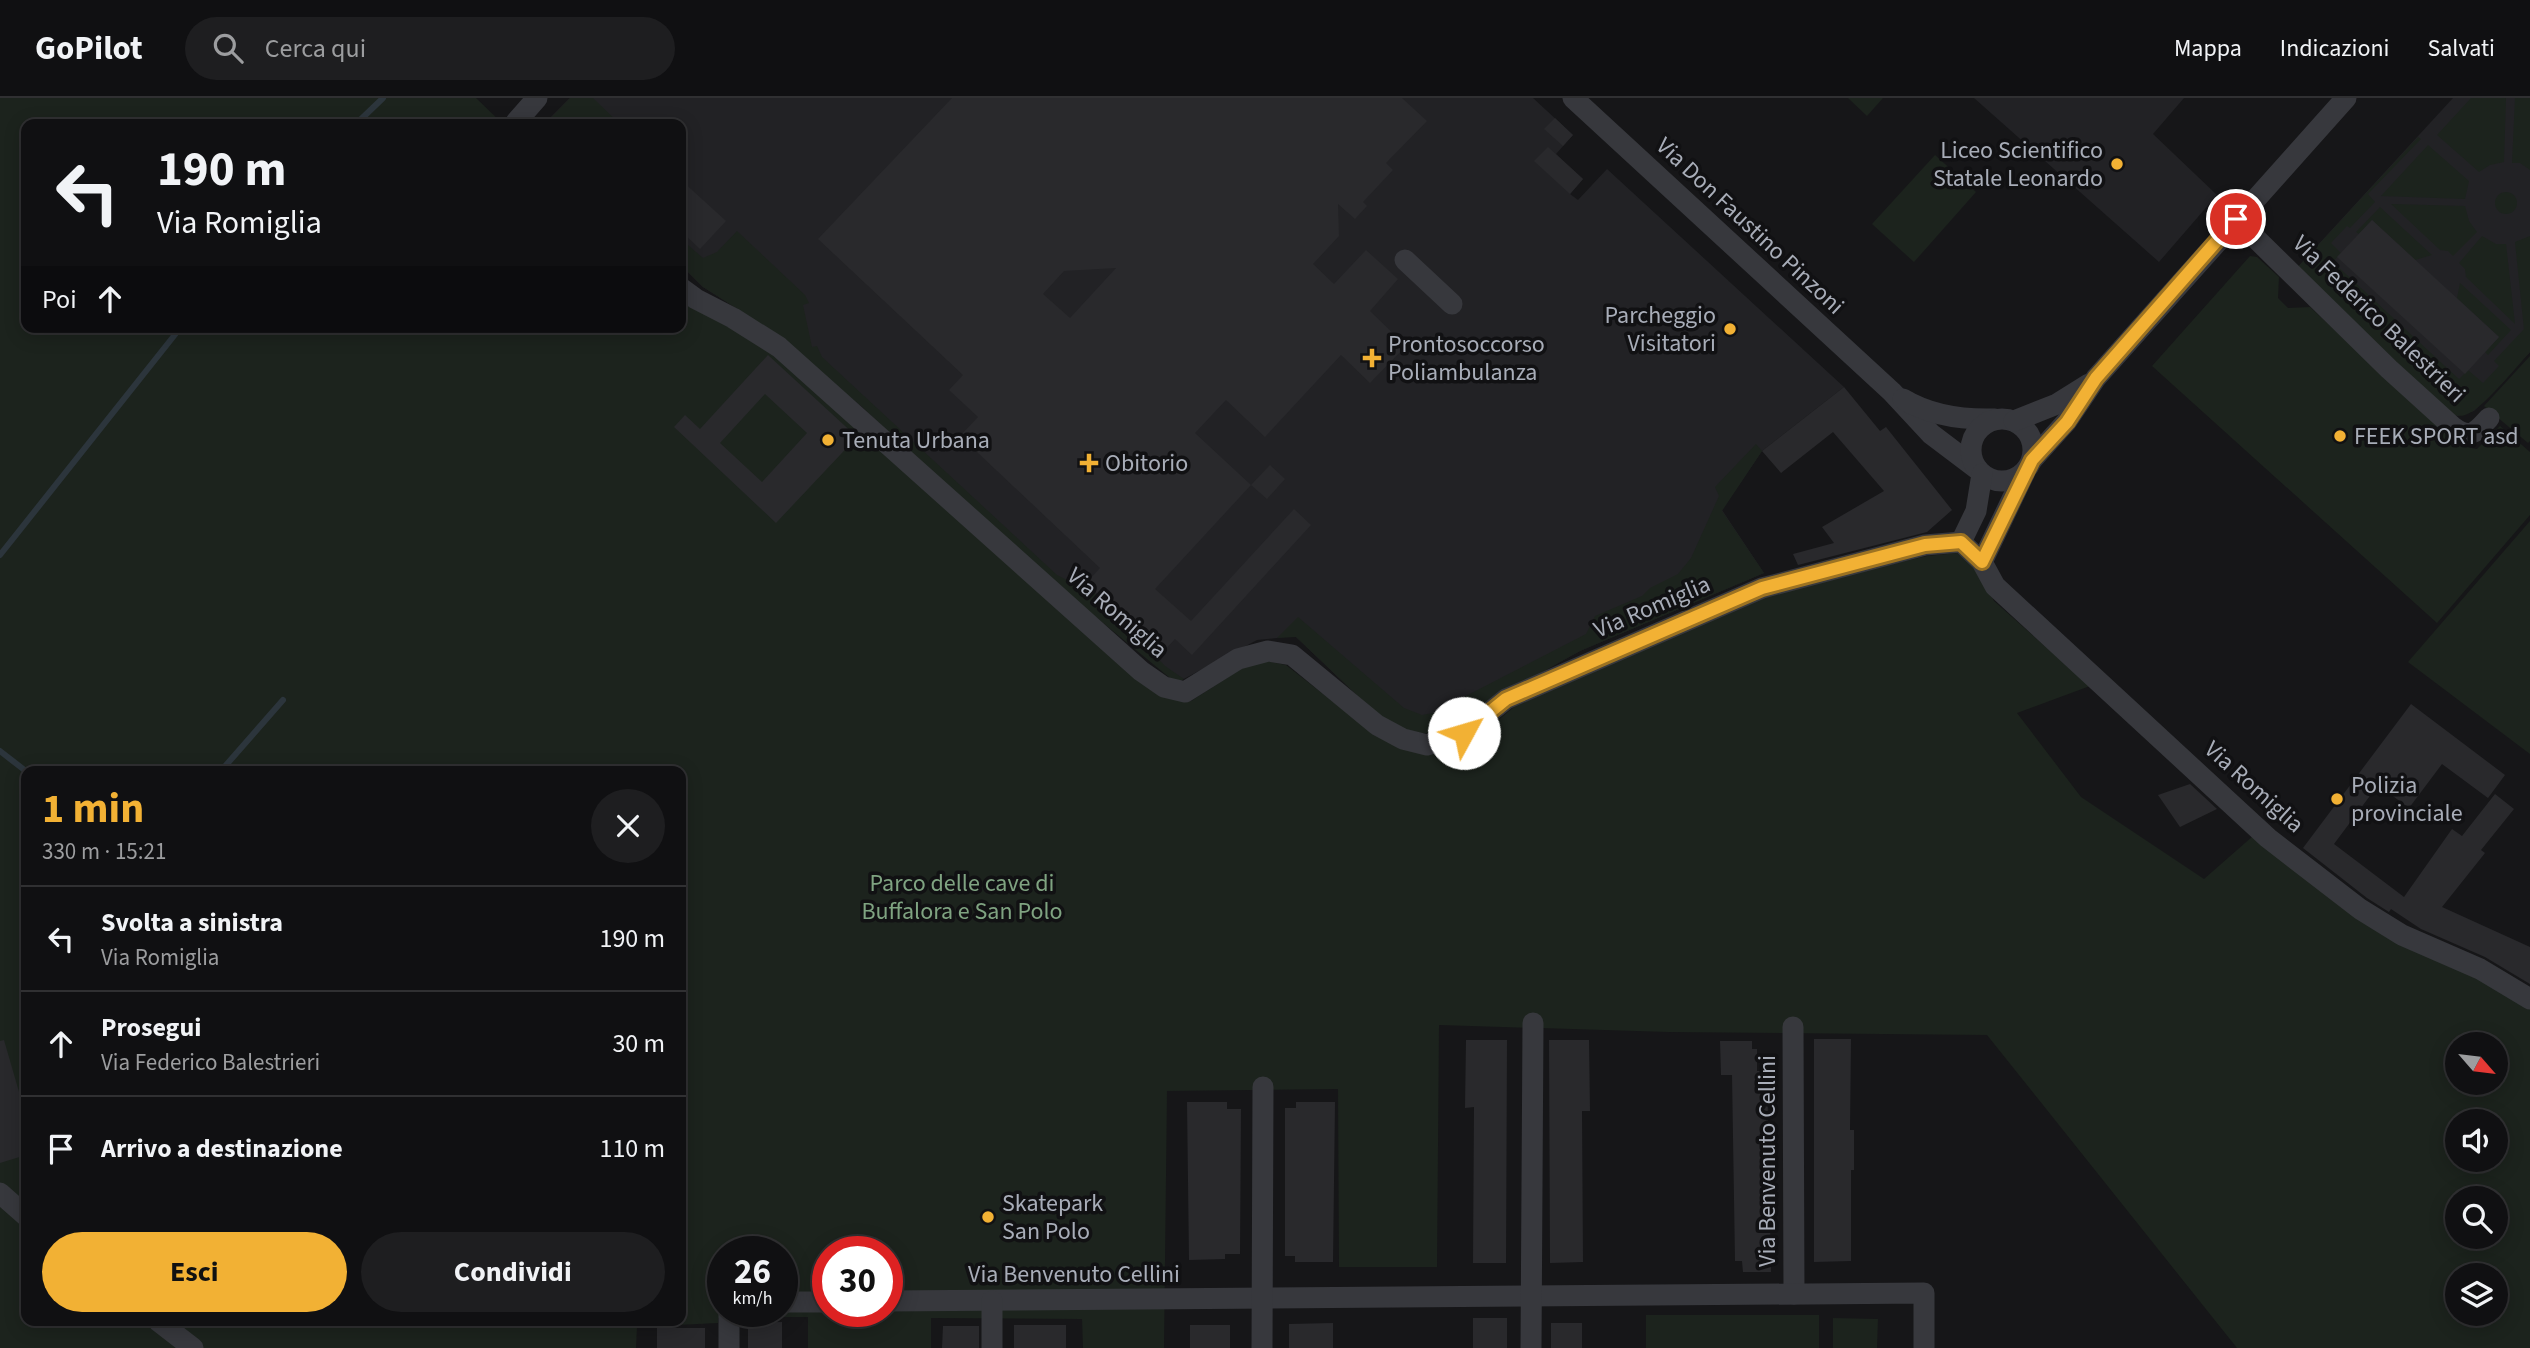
<!DOCTYPE html>
<html lang="it">
<head>
<meta charset="utf-8">
<style>
  body { margin:0; font-family:"Source Sans 3",sans-serif; background:#1e1e20; color:#f1f3f6; height:100vh; display:flex; flex-direction:column; font-size:26px; white-space:nowrap }
  * { box-sizing:border-box; margin:0 }
  p { font-size:23px; color:#9c9d9f }
  .icon { flex:none; width:38px; height:38px; fill:none; stroke:currentColor; stroke-width:2; stroke-linecap:round; stroke-linejoin:round }
  .map { position:relative; flex:1; overflow:hidden }
  .panel { position:absolute; left:21px; top:668px; width:665px; height:560px; display:flex; flex-direction:column; background:#101012; border-radius:14px; box-shadow:0 4px 18px #0003,0 0 0 2px #303032 }
  .panel>* { flex:none }
  .top-card { position:absolute; left:21px; top:21px; width:665px; height:214px; border-radius:14px; box-shadow:0 4px 18px #0003,0 0 0 2px #303032; background:#101012; color:#f1f3f6; overflow:hidden }
  .needle { width:46px; rotate:118deg }
  .fabs { position:absolute; left:2445px; top:934px; display:grid; gap:14px }
  .fabs a { display:grid; place-items:center; width:63px; height:63px; border-radius:50%; background:#101012; box-shadow:0 4px 18px #0003,0 0 0 2px #303032; font-size:35px }
  .speed { position:absolute; left:707px; top:1138px; display:flex; gap:14px; font-size:35px; font-weight:700; text-align:center }
  .speed>* { display:grid; place-content:center; width:91px; height:91px; border-radius:50%; background:#101012; box-shadow:0 4px 18px #0003,0 0 0 2px #303032; line-height:1 }
  .speed small { font-size:18px; font-weight:400 }
  .speed .limit { border:10px solid #d22; background:#fff; color:#111 }
  .pin { position:absolute; display:grid; place-items:center; width:60px; height:60px; color:#fff; margin:-30px; border:4px solid #fff; border-radius:50%; box-shadow:0 2px 7px #0007 }
  .me { position:absolute; width:77px; margin:-38px; rotate:51deg; stroke-linejoin:round; filter:drop-shadow(0 0 5px #0008) }
  .turn { display:flex; align-items:center; gap:24px; height:147px; padding:0 21px; font-size:32px }
  .turn .icon { width:91px; height:91px; stroke-width:2.5 }
  .turn b { display:block; font-size:49px; line-height:60px }
  .then { display:flex; align-items:center; height:66px; padding:0 21px; background:#0003; gap:14px; font-size:26px }
  .round { display:grid; place-items:center; flex:none; width:74px; height:74px; border-radius:37px; background:#1e1e20 }
  .overview { display:flex; align-items:center; justify-content:space-between; height:119px; padding:0 21px }
  h1 { font-size:42px; font-weight:700; line-height:52px; color:#f2b134 }
  .cta { display:flex; gap:14px; margin-top:auto; padding:14px 21px }
  .cta a { flex:1; height:80px; border-radius:42px; background:#f2b134; color:#111; font-size:28px; font-weight:700; line-height:80px; text-align:center }
  .cta a+a { background:#1e1e20; color:#f1f3f6 }
  ul { padding:0; list-style:none }
  li { display:flex; align-items:center; gap:21px; height:105px; padding:0 21px; border-top:2px solid #303032 }
  li div { flex:1 }
  li b { display:block; font-size:26px }
  li em { font-style:normal }
  header { display:flex; align-items:center; gap:42px; box-sizing:border-box; height:98px; padding:0 35px; background:#101012; border-bottom:2px solid #303032 }
  header strong { font-size:33px }
  nav { display:flex; gap:38px; margin-inline-start:auto; font-size:24px }
  .search { width:490px; height:63px; background:#1e1e20; display:flex; align-items:center; gap:18px; box-sizing:border-box; padding:0 24px; border-radius:38px; color:#9c9d9f; font-size:26px }
  .map>svg:first-child { display:block }
</style>
</head>
<body>
<header>
<strong>GoPilot</strong>
<div class="search"><svg class="icon" aria-label="search" viewBox="0 0 24 24"><circle cx="10" cy="10" r="6"/><path d="M15 15l6 6"/></svg>Cerca qui</div>
<nav><a>Mappa</a><a>Indicazioni</a><a>Salvati</a></nav>
</header>
<div class="map">
<svg width="2530" height="1250" viewBox="0 0 2530 1250">
  <rect width="100%" height="100%" fill="#161618"/>
  <g fill="#222225">
    <polygon points="570,0 1533,0 1573,37 1556,56 1583,81 1570,96 1578,102 1607,71 1844,289 1762,353 1722,412 1764,475 1580,553 1432,635 1380,619 1295,538 1257,542 1178,584 976,415 860,307 825,277 744,215 703,189 681,167 681,26 544,26"/>
    <polygon points="1974,0 2184,0 2153,36 2217,97 2159,164"/>
    <polygon points="2453,0 2530,0 2530,254 2474,313 2457,318 2296,171"/>
  </g>
  <g fill="#1c231d" fill-rule="evenodd">
    <path d="M0,0h476l27,26h-477v203h655v-30l93,52 390,347 27,5 53,-34 23,-6 19,4 64,50 48,33 36,6 37,-12 43,-35 249,-113 164,-38 30,-3 20,15 17,33 96,85 -73,27 64,84 123,82 49,-43 222,140 55,28v344h-293l-250,-313 -319,-3 -229,-7 -2,242h-98l-1,-178 -171,2 -3,257h-81l-1,-29 -151,-1v30h-123v-31h-79l-11,1v5l-81,4 -1,21h-636zM26,674h655v549h-655zM2457,947h39v38h-39zM2457,1024h39v38h-39zM2457,1101h39v38h-39zM723,1153h59v60h-59zM828,1153h59v60h-59zM2457,1178h39v38h-39z"/>
    <polygon points="570,0 593,0 620,26 545,26"/>
    <polygon points="1848,0 1883,0 1867,18"/>
    <polygon points="2471,0 2506,0 2504,64 2490,67 2479,74 2437,37"/>
    <polygon points="2515,0 2530,0 2530,72 2520,65 2512,65"/>
    <path d="M2418,39l3,2 -53,55 7,8 -25,26 -3,-2 -16,17 10,10 -8,9 126,117 9,-9 15,13 16,-17 -5,-5 30,-32 -9,-87 15,-6v116c-13,14 -49,59 -65,63 -6,2 -11,0 -16,-2l-153,-144z"/>
    <polygon points="2428,47 2469,83 2465,101 2381,98"/>
    <polygon points="1935,57 1976,94 1914,164 1872,126"/>
    <circle cx="2506" cy="105" r="11"/>
    <polygon points="2391,106 2465,108 2469,123 2477,134 2453,158 2448,153 2440,152"/>
    <polygon points="2380,109 2432,157 2415,162 2372,122 2359,136 2356,134"/>
    <polygon points="737,133 805,197 809,205 803,207 812,249 817,248 822,259 1057,477 1067,482 1081,481 1165,568 1184,581 1178,584 1170,580 1069,497 976,415 860,307 744,215 703,189 681,167 681,141 703,160 717,154"/>
    <polygon points="2482,138 2496,146 2506,146 2515,226 2466,179 2465,171 2459,165"/>
    <polygon points="2250,158 2257,159 2279,179 2278,200 2288,210 2310,209 2461,348 2477,351 2500,328 2530,354 2530,417 2437,525 2152,268"/>
    <polygon points="2460,185 2511,232 2488,257 2485,254 2499,239 2457,200"/>
    <polygon points="2530,258 2530,343 2528,345 2484,308"/>
    <polygon points="1756,346 1762,353 1722,413 1764,475 1580,553 1432,635 1413,635 1380,619 1296,539 1277,540 1298,519 1404,610 1422,617 1433,615 1586,536 1595,518 1642,498 1650,490 1678,476 1691,460 1719,398 1715,389"/>
    <polygon points="2530,423 2530,656 2408,564"/>
    <rect x="1646" y="1217" width="173" height="33"/>
    <polygon points="1833,1220 1878,1221 1877,1250 1833,1250"/>
  </g>
  <g fill="none" stroke-linecap="round" stroke-linejoin="round">
    <g stroke="#2c353c" stroke-width="6">
      <polyline points="356,26 383,0"/>
      <polyline points="0,457 181,229"/>
      <polyline points="0,653 27,674"/>
      <polyline points="220,674 283,602"/>
    </g>
  </g>
  <g fill="#29292c" fill-rule="evenodd">
    <path d="M952,0h450l25,23 -41,42 7,7 -30,32 4,4 -12,13 -17,-15 1,32 -26,28 21,20 32,-34 32,29 -28,32 32,31 -3,3 4,4 -33,34 -29,-28 -76,82 -39,-37 -31,33 56,52 -96,104 36,32 103,-112 17,16 -119,130 -17,-16 -13,14 -76,-70 14,-15 -140,-132 18,-19 -29,-27 14,-15 -145,-136zM1116,170l-46,50 -27,-24 21,-23z"/>
    <polygon points="1555,20 1573,37 1563,48 1544,31"/>
    <polygon points="1548,49 1583,81 1570,96 1534,63"/>
    <polygon points="681,82 726,123 700,151 681,133"/>
    <polygon points="2372,122 2499,239 2465,276 2337,159"/>
    <path d="M768,257l89,82 -81,86 -102,-96 11,-12 15,14zM765,296l42,39 -45,49 -42,-39z"/>
    <polygon points="1844,289 1880,333 1886,329 1952,412 1927,434 1798,467 1793,456 1834,445 1822,429 1884,393 1833,334 1781,375 1762,353"/>
    <polygon points="1270,367 1285,381 1267,401 1251,387"/>
    <polygon points="2411,606 2505,677 2488,700 2442,666 2409,710 2378,687 2334,746 2404,799 2452,731 2462,738 2495,696 2514,711 2481,752 2485,755 2442,809 2530,849 2530,886 2485,859 2421,831 2391,811 2389,814 2367,800 2303,750"/>
    <polygon points="2190,686 2217,711 2180,729 2158,697"/>
    <polygon points="1814,941 1851,941 1850,1032 1854,1032 1854,1072 1851,1072 1851,1163 1814,1164"/>
    <polygon points="4,942 26,1018 26,1057 0,1065 0,943"/>
    <polygon points="1466,942 1507,942 1506,1165 1473,1165 1474,1009 1465,1010"/>
    <polygon points="1549,942 1589,942 1590,1013 1582,1013 1583,1164 1550,1165"/>
    <polygon points="1720,943 1752,943 1752,951 1757,951 1757,973 1767,973 1771,1174 1743,1174 1742,1163 1735,1163 1732,977 1721,977"/>
    <polygon points="1187,1004 1227,1004 1227,1011 1241,1011 1240,1156 1225,1156 1225,1161 1189,1162"/>
    <polygon points="1296,1004 1335,1004 1333,1164 1295,1164 1295,1158 1285,1158 1285,1010 1296,1010"/>
    <rect x="1473" y="1220" width="34" height="30"/>
    <polygon points="782,1224 782,1250 748,1250 748,1225"/>
    <polygon points="1333,1225 1333,1250 1289,1250 1289,1226"/>
    <rect x="1551" y="1225" width="31" height="25"/>
    <rect x="1014" y="1227" width="52" height="23"/>
    <rect x="1190" y="1227" width="40" height="23"/>
    <polygon points="943,1228 979,1228 979,1250 942,1250"/>
    <rect x="657" y="1230" width="48" height="20"/>
  </g>
  <g fill="none" stroke-linecap="round" stroke-linejoin="round">
    <g stroke="#37383d" stroke-width="21">
      <polyline points="1573,0 1892,294 1931,336 1976,370"/>
      <polyline points="518,26 516,24 537,0"/>
      <path d="M2236,121l153,150 64,58c18,13 23,5 36,-9"/>
      <polyline points="1405,162 1452,206"/>
      <polyline points="681,190 696,201 733,220 779,249 1141,573 1164,589 1185,594 1238,561 1268,553 1292,557 1377,627 1403,641 1427,647 1464,635 1506,601 1762,490 1925,447 1961,444 1982,464 1995,488 2268,740 2360,811 2402,837 2480,871 2530,901"/>
      <path d="M1903,301c28,17 59,21 92,20"/>
      <circle cx="2002" cy="352" r="31"/>
      <polyline points="2014,323 2057,306 2089,286"/>
      <polyline points="2032,362 2067,323 2096,280 2346,0"/>
      <polyline points="1961,444 1976,413 1982,376"/>
      <polyline points="1982,464 2025,374"/>
      <polyline points="1793,929 1794,1196"/>
      <polyline points="0,1095 26,1118"/>
      <polyline points="887,1203 1924,1195 1924,1250"/>
      <polyline points="992,1203 992,1250"/>
      <polyline points="782,1204 828,1204"/>
      <polyline points="158,1223 193,1250"/>
      <polyline points="729,1250 729,1213"/>
      <polyline points="1262,1250 1263,989"/>
      <polyline points="1531,1250 1533,925"/>
    </g>
  </g>
  <g fill="none" stroke-linecap="round" stroke-linejoin="round">
    <g stroke="#9d7322" stroke-width="18">
      <polyline id="route" points="1464,635 1506,601 1762,490 1925,447 1961,444 1982,464 2032,362 2067,324 2096,280 2236,121"/>
    </g>
    <use href="#route" stroke="#f2b134" stroke-width="12"/>
  </g>
  <g fill="#f2b134" stroke="#111113" stroke-width="2.5">
    <circle cx="2117" cy="66" r="7"/>
    <circle cx="1730" cy="231" r="7"/>
    <path d="M1368.5 249.5h7v7h7v7h-7v7h-7v-7h-7v-7h7z"/>
    <circle cx="2340" cy="338" r="7"/>
    <circle cx="828" cy="342" r="7"/>
    <path d="M1085.5 354.5h7v7h7v7h-7v7h-7v-7h-7v-7h7z"/>
    <circle cx="2337" cy="701" r="7"/>
    <circle cx="988" cy="1119" r="7"/>
  </g>
  <g text-anchor="middle" dominant-baseline="central" stroke-width="7" stroke-linejoin="round" paint-order="stroke">
    <g font-size="24" fill="#a8adb8" stroke="#111113" text-anchor="start">
      <text x="2103" y="52" text-anchor="end">Liceo Scientifico<tspan x="2103" dy="28">Statale Leonardo</tspan></text>
      <text x="1716" y="217" text-anchor="end">Parcheggio<tspan x="1716" dy="28">Visitatori</tspan></text>
      <text x="1388" y="246">Prontosoccorso<tspan x="1388" dy="28">Poliambulanza</tspan></text>
      <text x="2354" y="338">FEEK SPORT asd</text>
      <text x="842" y="342">Tenuta Urbana</text>
      <text x="1105" y="365">Obitorio</text>
      <text x="2351" y="687">Polizia<tspan x="2351" dy="28">provinciale</tspan></text>
      <text x="1002" y="1105">Skatepark<tspan x="1002" dy="28">San Polo</tspan></text>
    </g>
    <g font-size="24" fill="#a8adb8" stroke="#111113">
      <text transform="translate(1750 128) rotate(43)">Via Don Faustino Pinzoni</text>
      <text transform="translate(2379 221) rotate(44)">Via Federico Balestrieri</text>
      <text transform="translate(1652 509) rotate(-23)">Via Romiglia</text>
      <text transform="translate(1117 515) rotate(41)">Via Romiglia</text>
      <text transform="translate(2254 689) rotate(42)">Via Romiglia</text>
      <text transform="translate(1767 1063) rotate(-90)">Via Benvenuto Cellini</text>
      <text x="1074" y="1176">Via Benvenuto Cellini</text>
    </g>
    <g font-size="24" fill="#7fa381" stroke="#111113">
      <text x="962" y="785">Parco delle cave di<tspan x="962" dy="28">Buffalora e San Polo</tspan></text>
    </g>
  </g>
</svg>
<div class="fabs">
<a><svg class="needle" viewBox="-14 -14 28 28"><path d="M0-13l5 13h-10z" fill="#e53935"/><path d="M0 13l5-13h-10z" fill="#9c9d9f"/></svg></a>
<a><svg class="icon" aria-label="sound" viewBox="0 0 24 24"><path d="M4 9h4l5-4v14l-5-4H4zM17 9q2 3 0 6"/></svg></a>
<a><svg class="icon" aria-label="search" viewBox="0 0 24 24"><circle cx="10" cy="10" r="6"/><path d="M15 15l6 6"/></svg></a>
<a><svg class="icon" aria-label="layers" viewBox="0 0 24 24"><path d="M12 4l9 5-9 5-9-5zM3 14l9 5 9-5"/></svg></a>
</div>
<div class="speed"><div>26<small>km/h</small></div><div class="limit">30</div></div>
<div class="pin" style="left:2236px;top:121px;background:#d93025"><svg class="icon" aria-label="arrive" viewBox="0 0 24 24"><path d="M6 21V4h12l-3 4 3 4H6"/></svg></div>
<svg class="me" style="left:1464px;top:635px" viewBox="-20 -20 40 40"><circle r="19" fill="#fff"/><path d="M0-13L10 11 0 6-10 11z" fill="#f2b134"/></svg>
<div class="top-card">
<div class="turn"><svg class="icon" aria-label="left" viewBox="0 0 24 24"><path d="M17 20v-9H6M10 6l-5 5 5 5"/></svg><div><b>190 m</b>Via Romiglia</div></div>
<div class="then">Poi<svg class="icon" aria-label="ahead" viewBox="0 0 24 24"><path d="M12 20V5M6 11l6-6 6 6"/></svg></div>
</div>
<section class="panel">
<div class="overview"><div><h1>1 min</h1><p>330 m · 15:21</p></div><a class="round"><svg class="icon" aria-label="close" viewBox="0 0 24 24"><path d="M6 6l12 12M18 6L6 18"/></svg></a></div>
<ul>
<li><svg class="icon" aria-label="left" viewBox="0 0 24 24"><path d="M17 20v-9H6M10 6l-5 5 5 5"/></svg><div><b>Svolta a sinistra</b><p>Via Romiglia</p></div><em>190 m</em></li>
<li><svg class="icon" aria-label="ahead" viewBox="0 0 24 24"><path d="M12 20V5M6 11l6-6 6 6"/></svg><div><b>Prosegui</b><p>Via Federico Balestrieri</p></div><em>30 m</em></li>
<li><svg class="icon" aria-label="arrive" viewBox="0 0 24 24"><path d="M6 21V4h12l-3 4 3 4H6"/></svg><div><b>Arrivo a destinazione</b></div><em>110 m</em></li>
</ul>
<div class="cta"><a>Esci</a><a>Condividi</a></div>
</section>
</div>
</body>
</html>
